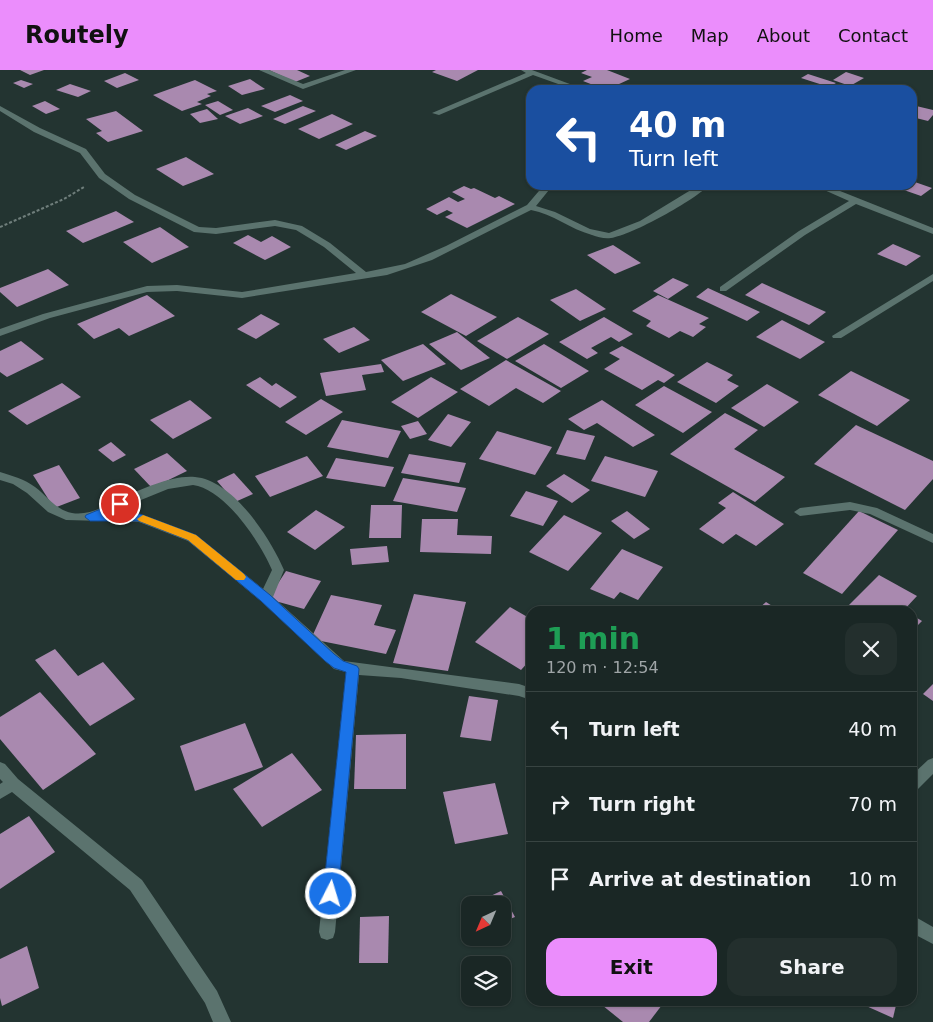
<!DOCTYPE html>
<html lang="en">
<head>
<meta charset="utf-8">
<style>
  body { margin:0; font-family:"DejaVu Sans",sans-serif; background:#232f2d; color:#f1f3f6; height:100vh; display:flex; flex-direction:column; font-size:19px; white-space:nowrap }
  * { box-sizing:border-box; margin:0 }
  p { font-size:16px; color:#9fa5a7 }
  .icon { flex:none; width:28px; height:28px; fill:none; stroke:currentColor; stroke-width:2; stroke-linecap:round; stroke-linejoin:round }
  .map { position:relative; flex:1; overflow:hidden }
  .side { position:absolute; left:526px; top:536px; width:391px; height:400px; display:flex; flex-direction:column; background:#1a2725; border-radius:15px; box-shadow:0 1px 4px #0004,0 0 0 1px #384442 }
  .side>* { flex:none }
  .banner { position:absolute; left:526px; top:15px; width:391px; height:105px; border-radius:15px; box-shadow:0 1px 4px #0004,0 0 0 1px #384442; background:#1a4fa0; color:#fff; overflow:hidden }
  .needle { width:32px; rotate:224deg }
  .buttons { position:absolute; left:461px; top:826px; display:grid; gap:10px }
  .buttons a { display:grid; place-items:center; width:50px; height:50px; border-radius:10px; background:#1a2725; box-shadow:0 1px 4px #0004,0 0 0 1px #384442; font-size:25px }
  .pin { position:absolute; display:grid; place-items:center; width:42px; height:42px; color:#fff; margin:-21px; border:2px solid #fff; border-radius:50%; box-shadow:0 1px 5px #0007 }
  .me { position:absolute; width:55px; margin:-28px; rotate:5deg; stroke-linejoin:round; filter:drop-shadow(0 0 4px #0008) }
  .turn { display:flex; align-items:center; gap:18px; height:105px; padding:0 20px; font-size:22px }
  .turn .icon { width:65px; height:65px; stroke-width:2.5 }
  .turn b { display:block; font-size:35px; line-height:42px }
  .round { display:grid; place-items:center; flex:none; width:52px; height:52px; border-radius:15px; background:#232f2d }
  .head { display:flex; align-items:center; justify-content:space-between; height:85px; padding:0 20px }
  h1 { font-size:30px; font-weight:600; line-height:38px; color:#1e9e55 }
  .button { display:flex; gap:10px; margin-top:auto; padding:10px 20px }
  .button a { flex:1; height:58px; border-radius:15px; background:#eb8dfc; color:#111; font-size:20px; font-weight:600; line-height:58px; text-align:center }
  .button a+a { background:#232f2d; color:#f1f3f6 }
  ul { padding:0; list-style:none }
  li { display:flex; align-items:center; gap:15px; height:75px; padding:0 20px; border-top:1px solid #384442 }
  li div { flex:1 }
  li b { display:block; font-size:19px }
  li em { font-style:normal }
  header { display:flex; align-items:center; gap:30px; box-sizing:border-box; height:70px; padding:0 25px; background:#eb8dfc; color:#111 }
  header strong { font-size:24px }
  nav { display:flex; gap:28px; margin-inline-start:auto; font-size:18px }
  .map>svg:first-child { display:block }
</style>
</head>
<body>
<header>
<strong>Routely</strong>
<nav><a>Home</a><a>Map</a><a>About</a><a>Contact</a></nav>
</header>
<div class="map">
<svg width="933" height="952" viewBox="0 0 933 952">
  <rect width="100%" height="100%" fill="#233431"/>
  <g fill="#a989af">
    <polygon points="20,0 44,0 30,5"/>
    <polygon points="269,0 297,0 310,6 295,12"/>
    <polygon points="436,0 478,0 457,11 432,2"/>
    <polygon points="587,0 607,0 630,9 606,20 583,11 592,7 581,3"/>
    <polygon points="846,2 864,8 850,16 833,10"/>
    <polygon points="125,3 139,10 117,18 104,11"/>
    <polygon points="808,4 836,13 829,17 801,8"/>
    <polygon points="250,9 265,19 242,25 228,16"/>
    <polygon points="21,10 33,14 24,18 13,13"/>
    <polygon points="195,10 217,21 207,24 211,26 197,32 202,34 182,41 153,25"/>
    <polygon points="70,14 91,21 78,27 56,20"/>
    <polygon points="290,25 303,31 275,42 261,36"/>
    <polygon points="45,31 60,39 46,44 32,36"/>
    <polygon points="218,31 233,40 220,45 205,35"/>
    <polygon points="912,35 933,40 933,45 928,51 912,47"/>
    <polygon points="303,36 316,41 285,54 273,49"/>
    <polygon points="248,38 263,46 240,54 225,46"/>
    <polygon points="207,39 218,49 200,53 190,44"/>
    <polygon points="116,41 143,61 108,72 96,63 102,61 86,49"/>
    <polygon points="332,44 353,54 319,69 298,59"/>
    <polygon points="365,61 377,66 346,80 335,75"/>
    <polygon points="186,87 214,104 183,116 156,99"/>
    <polygon points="912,111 932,118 921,126 901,119 898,121 882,115 912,115"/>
    <polygon points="464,116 471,119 474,118 495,128 499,126 515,134 467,158 445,147 453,143 447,140 437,145 426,139 449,127 458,132 465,129 452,122"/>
    <polygon points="116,141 134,152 83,173 66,161"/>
    <polygon points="160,157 189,177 152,193 123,172"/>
    <polygon points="248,165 261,172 272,166 291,177 265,190 233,173"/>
    <polygon points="893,174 921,186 906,196 877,184"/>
    <polygon points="613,175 641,193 615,204 587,185"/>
    <polygon points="48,199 69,215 17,237 0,222 0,218"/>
    <polygon points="673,208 689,215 668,229 653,221"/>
    <polygon points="762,213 826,242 809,255 745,225"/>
    <polygon points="708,218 760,242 747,251 696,227"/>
    <polygon points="576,219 606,239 580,251 550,230"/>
    <polygon points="451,224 497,247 466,266 421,242"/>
    <polygon points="147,225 175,246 129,266 119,258 94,269 77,254"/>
    <polygon points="658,225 709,248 699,254 706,257 693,267 680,261 669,268 646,256 651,251 632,241"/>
    <polygon points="261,244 280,254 256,269 237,259"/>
    <polygon points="518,247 549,264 507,289 477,271"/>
    <polygon points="604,247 633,264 619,272 611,267 591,278 598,283 587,289 559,272"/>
    <polygon points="782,250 825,272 800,289 756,267"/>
    <polygon points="354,257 370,270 339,283 323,269"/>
    <polygon points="457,262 490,288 461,300 429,274"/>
    <polygon points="21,271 44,289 7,307 0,302 0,281"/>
    <polygon points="423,274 446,294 403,311 381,290"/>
    <polygon points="544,274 589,301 561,318 515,291"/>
    <polygon points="622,276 675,305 664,313 658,310 642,320 604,299 620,289 609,283"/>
    <polygon points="506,290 561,321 543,333 516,318 489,336 460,319"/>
    <polygon points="707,292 733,305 727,310 739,316 716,333 677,312"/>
    <polygon points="381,294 384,302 362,305 366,320 326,326 320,303"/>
    <polygon points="851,301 910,330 877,356 818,325"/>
    <polygon points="260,307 272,316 276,313 297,327 280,338 246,315"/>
    <polygon points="431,307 458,322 418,348 391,332"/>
    <polygon points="62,313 81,327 27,355 8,341"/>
    <polygon points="767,314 799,332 764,357 731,338"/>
    <polygon points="664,316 712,342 683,363 635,335"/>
    <polygon points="321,329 343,342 306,365 285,352"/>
    <polygon points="190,330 212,348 173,369 150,350"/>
    <polygon points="602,330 655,365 633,377 597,353 584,360 568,349"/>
    <polygon points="725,343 758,360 734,379 785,407 755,432 670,384"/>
    <polygon points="448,344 471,352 451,377 428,370"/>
    <polygon points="342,350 401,361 388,388 327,377"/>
    <polygon points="418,351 427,364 410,369 401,356"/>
    <polygon points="856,355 933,391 933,409 905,440 814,394"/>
    <polygon points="567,360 595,366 585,390 556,384"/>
    <polygon points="497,361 552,377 535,405 479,389"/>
    <polygon points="111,372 126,385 113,392 98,380"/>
    <polygon points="167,383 187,401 152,418 134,399"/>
    <polygon points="409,384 466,393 459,413 401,403"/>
    <polygon points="307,386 323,406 270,427 255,406"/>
    <polygon points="605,386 658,401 645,427 591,411"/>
    <polygon points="336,388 394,397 385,417 326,408"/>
    <polygon points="59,395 80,428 54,438 33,405"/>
    <polygon points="234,403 253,424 235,432 217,411"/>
    <polygon points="564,404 590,420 572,433 546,416"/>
    <polygon points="403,408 466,418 457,442 393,431"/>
    <polygon points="526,421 558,431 543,456 510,446"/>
    <polygon points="733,422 784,454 756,476 736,464 723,474 699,459 726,438 718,433"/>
    <polygon points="371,435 402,435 401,468 369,468"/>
    <polygon points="316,440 345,457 315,480 287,462"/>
    <polygon points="627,441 650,459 634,469 611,451"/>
    <polygon points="859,441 898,460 842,524 803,503"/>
    <polygon points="564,445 602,463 568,501 529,482"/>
    <polygon points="422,449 458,449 457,465 492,466 491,484 420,482"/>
    <polygon points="387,476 389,492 352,495 350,479"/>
    <polygon points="622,479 663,497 638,530 620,522 614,529 590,519"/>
    <polygon points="286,501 321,511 304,539 268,529"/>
    <polygon points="879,505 917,526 903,541 843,541"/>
    <polygon points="414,524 466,532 448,601 393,593"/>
    <polygon points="331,525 382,535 374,555 396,560 386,584 311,569"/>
    <polygon points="766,532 777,539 775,541 756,541"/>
    <polygon points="510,537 531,549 531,589 521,600 475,572"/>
    <polygon points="912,545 922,551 912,561"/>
    <polygon points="55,579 78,606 103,592 135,629 90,656 35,590"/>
    <polygon points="933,614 933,631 923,624"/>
    <polygon points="40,622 96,684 43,720 0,669 0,647"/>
    <polygon points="469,626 498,630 491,671 460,667"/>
    <polygon points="245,653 263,697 195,721 180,676"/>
    <polygon points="406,664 406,719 354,719 356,665"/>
    <polygon points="292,683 322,720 262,757 233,719"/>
    <polygon points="495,713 508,764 455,774 443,722"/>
    <polygon points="29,746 55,782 0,819 0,764"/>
    <polygon points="501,821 515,847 502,852 502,835 477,835 476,833"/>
    <polygon points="389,846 388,893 359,893 360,847"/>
    <polygon points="27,876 39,918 2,936 0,928 0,889"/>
    <polygon points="597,931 665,931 649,952 623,952"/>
    <polygon points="855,931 897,931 893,948"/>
  </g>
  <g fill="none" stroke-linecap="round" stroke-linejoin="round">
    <polyline stroke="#6f7e7b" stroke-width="2" stroke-dasharray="3 2" stroke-linecap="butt" points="0,157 64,129 84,117"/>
    <g fill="#5b736e" fill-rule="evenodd">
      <polygon points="259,0 269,0 303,14 345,0 356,0 303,19"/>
      <polygon points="521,0 532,0 586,20 575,20 533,5 439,45 432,43 526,3"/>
      <path d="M0,36l40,22 46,21 19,25 30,21 64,32 17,1 59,-8 27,6 28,17 36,29 39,-8 41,-18 81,-41 17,-20h9l-17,21 19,6 35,17 19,4 31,-12 59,-36h10c-14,15 -77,50 -98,53 -7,1 -13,-1 -19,-3 -22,-6 -39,-21 -61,-25l-99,50 -45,15 -145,23 -65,-7 -30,1 -97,26 -50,18v-7l43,-15 104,-28 30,-1 65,7 114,-19 -32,-26 -28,-17 -21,-4 -59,8 -22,-2 -65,-33 -30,-21 -19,-25 -46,-21 -34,-21z"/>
      <polygon points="813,115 825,115 933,158 933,164 856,134 805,165 726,221 720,221 720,217 799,161 849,131"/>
      <polygon points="933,204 933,211 841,268 833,268 832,266"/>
      <path d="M0,402c13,4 24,7 35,15 12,9 21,23 37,26 18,3 34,-8 50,-15 21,-9 49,-23 73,-21 38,3 76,62 89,93l-11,27 71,64 175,23 12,4v12l-12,-4 -118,-18 -42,-3 -24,257 -2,6 -6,2 -6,-2 -2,-6 27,-260 -12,-3 -73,-68 -73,-60 -49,-19 -73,-2 -18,-8 -21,-19 -14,-9 -13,-4zM193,415c32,4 67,57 79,85l-9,19 -67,-54 -56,-21 -31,-1 59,-24z"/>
      <polygon points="850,432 877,438 933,464 933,473 870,444 850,440 800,446 794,442 800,438"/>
      <polygon points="933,688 933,704 917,720 912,721 912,705 928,690"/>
      <polygon points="0,692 5,694 18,709 142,810 217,921 231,952 213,952 205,933 130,820 12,722 0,729 0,714 3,712 0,709"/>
      <polygon points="912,845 933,857 933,874 912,863"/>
    </g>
  </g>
  <polygon fill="#1a73e8" stroke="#114b97" points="120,431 124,432 125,434 124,437 109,444 140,444 196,465 270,525 334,584 343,591 357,596 359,599 338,824 336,829 331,831 325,829 323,824 346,602 334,598 325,591 261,531 188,470 139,451 90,451 85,447 86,445"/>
  <polygon fill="#f59e0b" points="143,445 196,465 244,504 246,507 244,510 236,510 188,470 139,451 137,449"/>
</svg>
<div class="buttons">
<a><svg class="needle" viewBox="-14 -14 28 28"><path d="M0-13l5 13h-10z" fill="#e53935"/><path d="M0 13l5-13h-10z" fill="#9fa5a7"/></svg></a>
<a><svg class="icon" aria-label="layers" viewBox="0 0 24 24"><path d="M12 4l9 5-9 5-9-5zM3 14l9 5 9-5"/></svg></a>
</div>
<div class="pin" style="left:120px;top:434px;background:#d93025"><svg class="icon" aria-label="arrive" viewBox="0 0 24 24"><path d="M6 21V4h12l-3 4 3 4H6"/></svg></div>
<svg class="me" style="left:331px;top:824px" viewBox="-20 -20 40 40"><circle r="17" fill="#1a73e8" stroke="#fff" stroke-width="3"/><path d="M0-11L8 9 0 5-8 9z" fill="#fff"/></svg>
<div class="banner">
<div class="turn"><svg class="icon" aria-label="left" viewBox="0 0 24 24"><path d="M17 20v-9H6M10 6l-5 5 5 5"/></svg><div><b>40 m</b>Turn left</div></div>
</div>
<section class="side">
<div class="head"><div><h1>1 min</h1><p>120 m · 12:54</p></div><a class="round"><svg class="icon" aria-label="close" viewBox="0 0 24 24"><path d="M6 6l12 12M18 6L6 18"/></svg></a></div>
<ul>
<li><svg class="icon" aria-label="left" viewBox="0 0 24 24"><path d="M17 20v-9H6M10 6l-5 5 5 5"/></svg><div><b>Turn left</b></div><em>40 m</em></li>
<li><svg class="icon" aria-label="right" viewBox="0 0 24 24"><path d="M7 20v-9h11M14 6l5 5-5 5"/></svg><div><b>Turn right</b></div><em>70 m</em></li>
<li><svg class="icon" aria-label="arrive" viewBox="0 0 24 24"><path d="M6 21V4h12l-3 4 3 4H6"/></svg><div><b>Arrive at destination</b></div><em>10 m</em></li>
</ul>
<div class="button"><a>Exit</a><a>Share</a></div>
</section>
</div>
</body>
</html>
